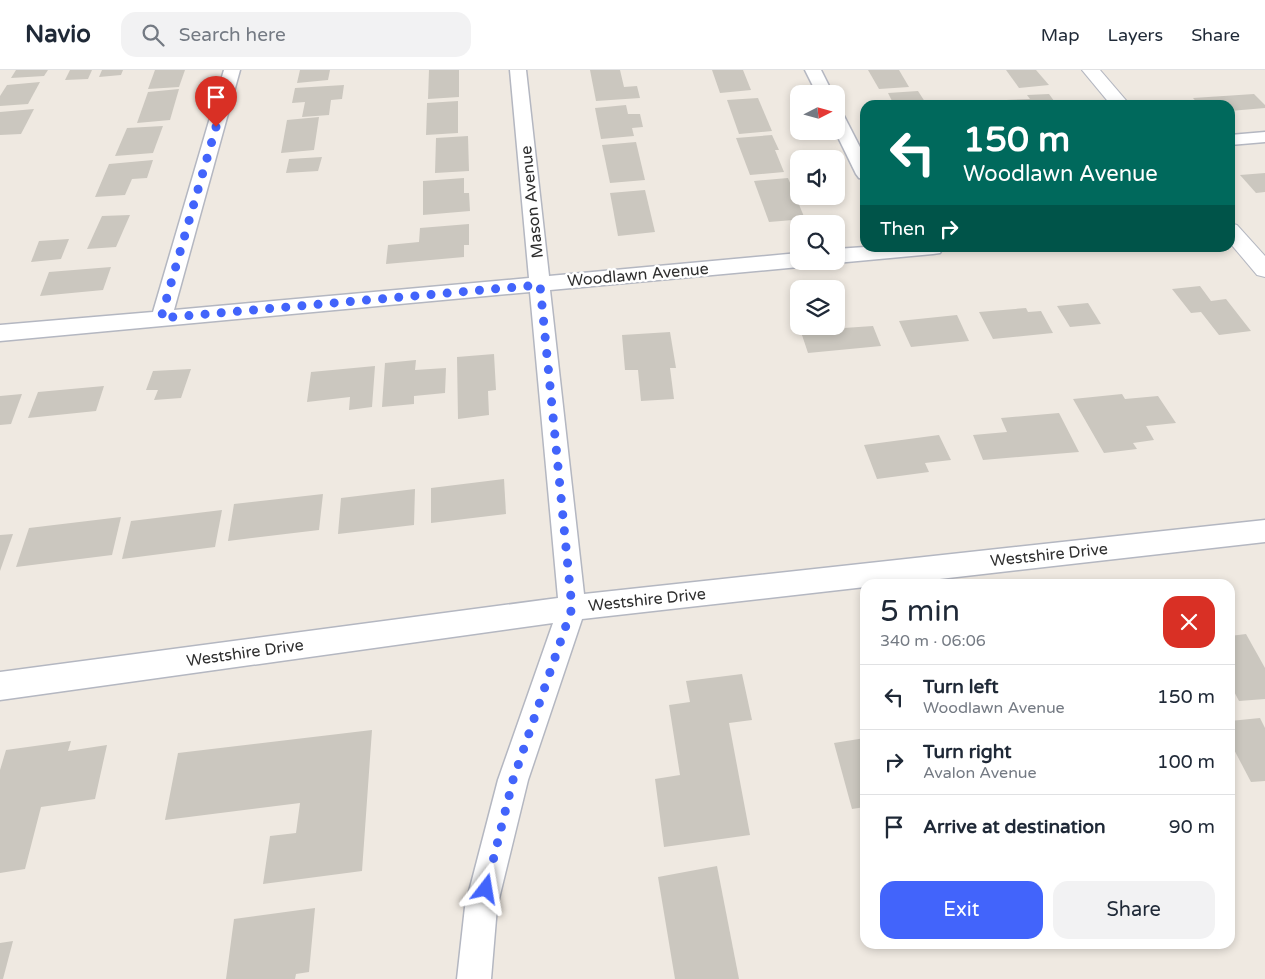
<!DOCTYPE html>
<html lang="en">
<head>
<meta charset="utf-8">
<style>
  body { margin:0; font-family:"Varela Round",sans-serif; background:#f2f2f3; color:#1f2937; height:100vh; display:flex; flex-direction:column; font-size:19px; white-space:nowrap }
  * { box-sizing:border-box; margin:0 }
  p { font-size:16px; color:#747a83 }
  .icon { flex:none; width:28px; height:28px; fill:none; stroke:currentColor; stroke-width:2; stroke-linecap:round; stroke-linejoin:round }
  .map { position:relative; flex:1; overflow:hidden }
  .panel { position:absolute; left:860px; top:509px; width:375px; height:370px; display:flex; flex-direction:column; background:#fff; border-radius:15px; box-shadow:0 2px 8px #0003 }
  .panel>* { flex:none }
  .banner { position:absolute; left:860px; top:30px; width:375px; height:152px; border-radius:15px; box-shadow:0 2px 8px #0003; background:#00695c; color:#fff; overflow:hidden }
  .needle { width:32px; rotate:84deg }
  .fabs { position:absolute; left:790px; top:15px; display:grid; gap:10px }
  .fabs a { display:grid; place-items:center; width:55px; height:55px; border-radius:10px; background:#fff; box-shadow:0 2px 8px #0003; font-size:25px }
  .pin { position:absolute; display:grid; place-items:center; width:42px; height:42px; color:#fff; margin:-51px -21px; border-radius:50% 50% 50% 0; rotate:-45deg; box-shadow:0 0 5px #0007 }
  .pin .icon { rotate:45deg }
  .me { position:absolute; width:55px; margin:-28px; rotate:14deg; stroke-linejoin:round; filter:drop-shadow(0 0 4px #0008) }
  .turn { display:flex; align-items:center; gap:18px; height:105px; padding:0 20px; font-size:22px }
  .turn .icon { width:65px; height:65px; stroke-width:2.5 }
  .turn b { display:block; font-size:35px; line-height:42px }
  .then { display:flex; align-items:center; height:48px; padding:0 20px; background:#0003; gap:10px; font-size:19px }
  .round { display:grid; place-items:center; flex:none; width:52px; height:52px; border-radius:15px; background:#f2f2f3 }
  .head { display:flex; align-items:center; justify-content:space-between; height:85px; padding:0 20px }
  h1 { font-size:30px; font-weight:600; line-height:38px }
  .action { display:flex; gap:10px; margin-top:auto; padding:10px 20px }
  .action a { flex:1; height:58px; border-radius:15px; background:#4264fb; color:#fff; font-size:20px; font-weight:600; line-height:58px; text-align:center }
  .action a+a { background:#f2f2f3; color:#1f2937 }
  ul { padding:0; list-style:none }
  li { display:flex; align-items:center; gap:15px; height:65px; padding:0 20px; border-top:1px solid #e0e1e3 }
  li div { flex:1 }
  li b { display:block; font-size:19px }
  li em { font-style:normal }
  header { display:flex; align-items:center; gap:30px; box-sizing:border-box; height:70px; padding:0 25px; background:#fff; border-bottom:1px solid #e0e1e3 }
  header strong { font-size:24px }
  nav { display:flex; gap:28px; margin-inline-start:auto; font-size:18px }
  .search { width:350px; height:45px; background:#f2f2f3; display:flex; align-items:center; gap:12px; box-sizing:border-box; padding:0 18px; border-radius:15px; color:#747a83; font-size:19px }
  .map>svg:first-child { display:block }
</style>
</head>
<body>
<header>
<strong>Navio</strong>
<div class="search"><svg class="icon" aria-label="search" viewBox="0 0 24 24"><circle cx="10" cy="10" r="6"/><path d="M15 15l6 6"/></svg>Search here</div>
<nav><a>Map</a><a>Layers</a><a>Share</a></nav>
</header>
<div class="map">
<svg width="1265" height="909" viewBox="0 0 1265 909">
  <rect width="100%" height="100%" fill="#efe9e1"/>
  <g fill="#cbc7bf">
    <polygon points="16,0 48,0 44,6 11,8"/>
    <polygon points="70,0 92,0 88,9 65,10"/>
    <polygon points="102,0 123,0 121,5 99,7"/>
    <polygon points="155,0 185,0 179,17 148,19"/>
    <polygon points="300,0 330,0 328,10 297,13"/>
    <polygon points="429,0 459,0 459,27 428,29"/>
    <polygon points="590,0 620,0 624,17 637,16 640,28 596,31"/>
    <polygon points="712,0 743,0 751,20 720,23"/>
    <polygon points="868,0 899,0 909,17 879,19"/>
    <polygon points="1006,0 1036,0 1049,15 1019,18"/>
    <polygon points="40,12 28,34 0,36 0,26 7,15"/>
    <polygon points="344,15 342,29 331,30 329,45 302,47 305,32 292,33 295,18"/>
    <polygon points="179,19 170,50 137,53 148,22"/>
    <polygon points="918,21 927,35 894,35 888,23"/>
    <polygon points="1049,24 1057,35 1009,35 1006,30 1030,29 1027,25"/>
    <polygon points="1254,24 1265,35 1265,38 1230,41 1230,35 1199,35 1193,28"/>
    <polygon points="758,28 772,61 739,64 727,30"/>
    <polygon points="458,31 458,63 426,65 427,33"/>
    <polygon points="626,35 628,44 640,44 643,57 632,58 634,66 601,69 595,38"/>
    <polygon points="34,39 21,64 0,65 0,42"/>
    <polygon points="319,47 314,80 281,83 287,50"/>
    <polygon points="163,56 153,83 115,86 127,58"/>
    <polygon points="772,65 779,80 775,80 784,102 750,105 736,68"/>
    <polygon points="468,66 469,101 435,103 436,68"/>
    <polygon points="636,72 645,110 610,113 602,75"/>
    <polygon points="322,87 318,101 286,103 289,89"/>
    <polygon points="153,90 147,108 132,109 125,125 95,127 109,94"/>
    <polygon points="1265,103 1265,122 1256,123 1240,105"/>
    <polygon points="464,108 464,123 469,123 470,141 423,145 423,111"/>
    <polygon points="788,108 805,149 769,152 754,111"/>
    <polygon points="645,120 655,162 618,166 610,123"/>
    <polygon points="130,145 116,177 87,179 102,146"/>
    <polygon points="469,154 469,175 464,175 464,187 386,194 388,175 419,172 420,158"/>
    <polygon points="69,169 61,189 31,192 39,171"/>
    <polygon points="111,197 103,220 40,226 49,202"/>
    <polygon points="1200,216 1211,231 1226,229 1251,261 1219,265 1201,242 1191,243 1172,219"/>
    <polygon points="1088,233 1101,254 1070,257 1057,236"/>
    <polygon points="1026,238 1028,242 1041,241 1053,263 993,269 979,242"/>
    <polygon points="957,245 969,271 911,277 899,251"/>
    <polygon points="836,251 841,251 844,258 873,256 881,276 808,283 799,256 836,256"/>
    <polygon points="670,262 676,298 670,298 674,329 641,331 638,300 625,300 622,265"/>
    <polygon points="494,284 496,320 488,321 489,345 458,349 457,287"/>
    <polygon points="416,290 415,300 446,298 445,323 414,326 414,334 382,337 385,293"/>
    <polygon points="375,296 372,337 349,340 350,327 307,332 311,302"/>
    <polygon points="191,299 181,328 154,330 158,320 146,320 153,301"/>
    <polygon points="104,316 96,341 28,348 38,322"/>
    <polygon points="22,324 11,354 0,355 0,326"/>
    <polygon points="1122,324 1125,329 1158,326 1176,353 1146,356 1154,370 1133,373 1137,379 1104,383 1073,329"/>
    <polygon points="1059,343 1079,382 983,390 973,365 1007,362 1001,348"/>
    <polygon points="939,365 951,390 925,393 929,402 877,409 864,375"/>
    <polygon points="504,409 506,444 431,453 431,418"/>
    <polygon points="415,419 414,455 338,464 341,428"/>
    <polygon points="323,424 319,460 228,471 234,434"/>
    <polygon points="222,440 215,477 122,489 131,451"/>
    <polygon points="121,447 112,485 16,497 29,458"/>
    <polygon points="13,464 0,501 0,465"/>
    <polygon points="1246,564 1265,598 1265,629 1239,631 1230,614 1230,566"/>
    <polygon points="742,604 752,650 729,653 750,765 664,777 655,709 680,705 669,635 690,632 686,611"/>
    <polygon points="1260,648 1265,658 1265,711 1251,712 1230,672 1230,651"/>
    <polygon points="372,660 362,801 263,814 270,766 296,763 300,733 165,750 178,683"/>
    <polygon points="865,668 865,737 852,739 834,673"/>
    <polygon points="71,671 68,681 107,675 95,729 41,737 25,799 0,803 0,700 6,680"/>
    <polygon points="717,796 739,909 675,909 658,807"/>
    <polygon points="315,838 309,902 296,904 295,909 226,909 234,849"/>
    <polygon points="13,871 3,909 0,909 0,873"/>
  </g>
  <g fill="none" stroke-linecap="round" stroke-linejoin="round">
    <g stroke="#b4b7c1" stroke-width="3">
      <g id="street">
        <polygon points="224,0 240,0 174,240 529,208 510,0 526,0 549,206 799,183 799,191 808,191 806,195 799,197 550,220 584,524 1265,450 1265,472 896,514 865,514 865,517 582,549 528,710 497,837 491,909 457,909 465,837 498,710 553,553 0,630 0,602 558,528 530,222 0,271 0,255 153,242"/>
        <polygon points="805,0 821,0 833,24 817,24"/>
        <polygon points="836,41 842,43 844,46 865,87 865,109 859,108 856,104 835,61"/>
        <polygon points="1265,62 1265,72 1230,75 1230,65"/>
        <polygon points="865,177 942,178 943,178 940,183 933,184 836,193 831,191 836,191 836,179"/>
      </g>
    </g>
    <g stroke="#b4b7c1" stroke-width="2">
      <g id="secondary">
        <polygon points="1082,0 1100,0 1130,35 1111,35"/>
        <polygon points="1230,153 1237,155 1265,186 1265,207 1257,205 1230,173"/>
      </g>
    </g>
    <use href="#street" fill="#fff" fill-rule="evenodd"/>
    <use href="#secondary" fill="#fff" fill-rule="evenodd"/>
  </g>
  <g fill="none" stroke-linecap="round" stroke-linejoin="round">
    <polyline stroke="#4264fb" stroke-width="9" stroke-dasharray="0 16.2" points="216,57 161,248 540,215 572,538 513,710 486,819"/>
  </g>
  <g text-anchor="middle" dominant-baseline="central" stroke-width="5" stroke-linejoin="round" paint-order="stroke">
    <g font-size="16" fill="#2e2e2e" stroke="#fff">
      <text transform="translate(532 132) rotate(-96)">Mason Avenue</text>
      <text transform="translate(638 205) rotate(-5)">Woodlawn Avenue</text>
      <text transform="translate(1049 485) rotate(-6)">Westshire Drive</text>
      <text transform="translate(647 530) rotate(-6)">Westshire Drive</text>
      <text transform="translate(245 583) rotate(-8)">Westshire Drive</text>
    </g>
  </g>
</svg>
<div class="fabs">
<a><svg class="needle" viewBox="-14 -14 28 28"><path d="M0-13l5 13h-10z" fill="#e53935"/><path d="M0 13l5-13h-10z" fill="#747a83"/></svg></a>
<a><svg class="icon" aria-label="sound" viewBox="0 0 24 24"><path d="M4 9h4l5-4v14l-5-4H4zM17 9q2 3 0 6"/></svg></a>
<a><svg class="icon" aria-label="search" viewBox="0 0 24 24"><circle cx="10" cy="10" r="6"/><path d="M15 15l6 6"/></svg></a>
<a><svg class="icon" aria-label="layers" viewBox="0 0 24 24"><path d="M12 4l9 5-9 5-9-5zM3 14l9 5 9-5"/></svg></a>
</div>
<div class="pin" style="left:216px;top:57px;background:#d93025"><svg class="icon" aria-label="arrive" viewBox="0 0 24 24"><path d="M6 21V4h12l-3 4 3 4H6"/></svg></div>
<svg class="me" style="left:486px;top:819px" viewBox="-20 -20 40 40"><path d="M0-17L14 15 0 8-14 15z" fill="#4264fb" stroke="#fff" stroke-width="4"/></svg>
<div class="banner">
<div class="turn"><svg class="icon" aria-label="left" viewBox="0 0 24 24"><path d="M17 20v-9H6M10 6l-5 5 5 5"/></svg><div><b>150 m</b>Woodlawn Avenue</div></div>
<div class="then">Then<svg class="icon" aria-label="right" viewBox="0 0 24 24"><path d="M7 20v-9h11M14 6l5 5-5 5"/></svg></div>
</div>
<section class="panel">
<div class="head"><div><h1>5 min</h1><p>340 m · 06:06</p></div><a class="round" style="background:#d93025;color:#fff"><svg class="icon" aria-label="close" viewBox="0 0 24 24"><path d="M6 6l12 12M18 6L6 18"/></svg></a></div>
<ul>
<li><svg class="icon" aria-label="left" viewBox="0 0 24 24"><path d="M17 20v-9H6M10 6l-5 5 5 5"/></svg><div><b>Turn left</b><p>Woodlawn Avenue</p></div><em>150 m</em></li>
<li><svg class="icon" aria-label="right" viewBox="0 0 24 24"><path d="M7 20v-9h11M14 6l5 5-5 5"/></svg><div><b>Turn right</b><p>Avalon Avenue</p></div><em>100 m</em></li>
<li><svg class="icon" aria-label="arrive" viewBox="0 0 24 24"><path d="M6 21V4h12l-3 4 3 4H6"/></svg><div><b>Arrive at destination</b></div><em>90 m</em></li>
</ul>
<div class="action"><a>Exit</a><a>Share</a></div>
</section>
</div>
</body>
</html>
